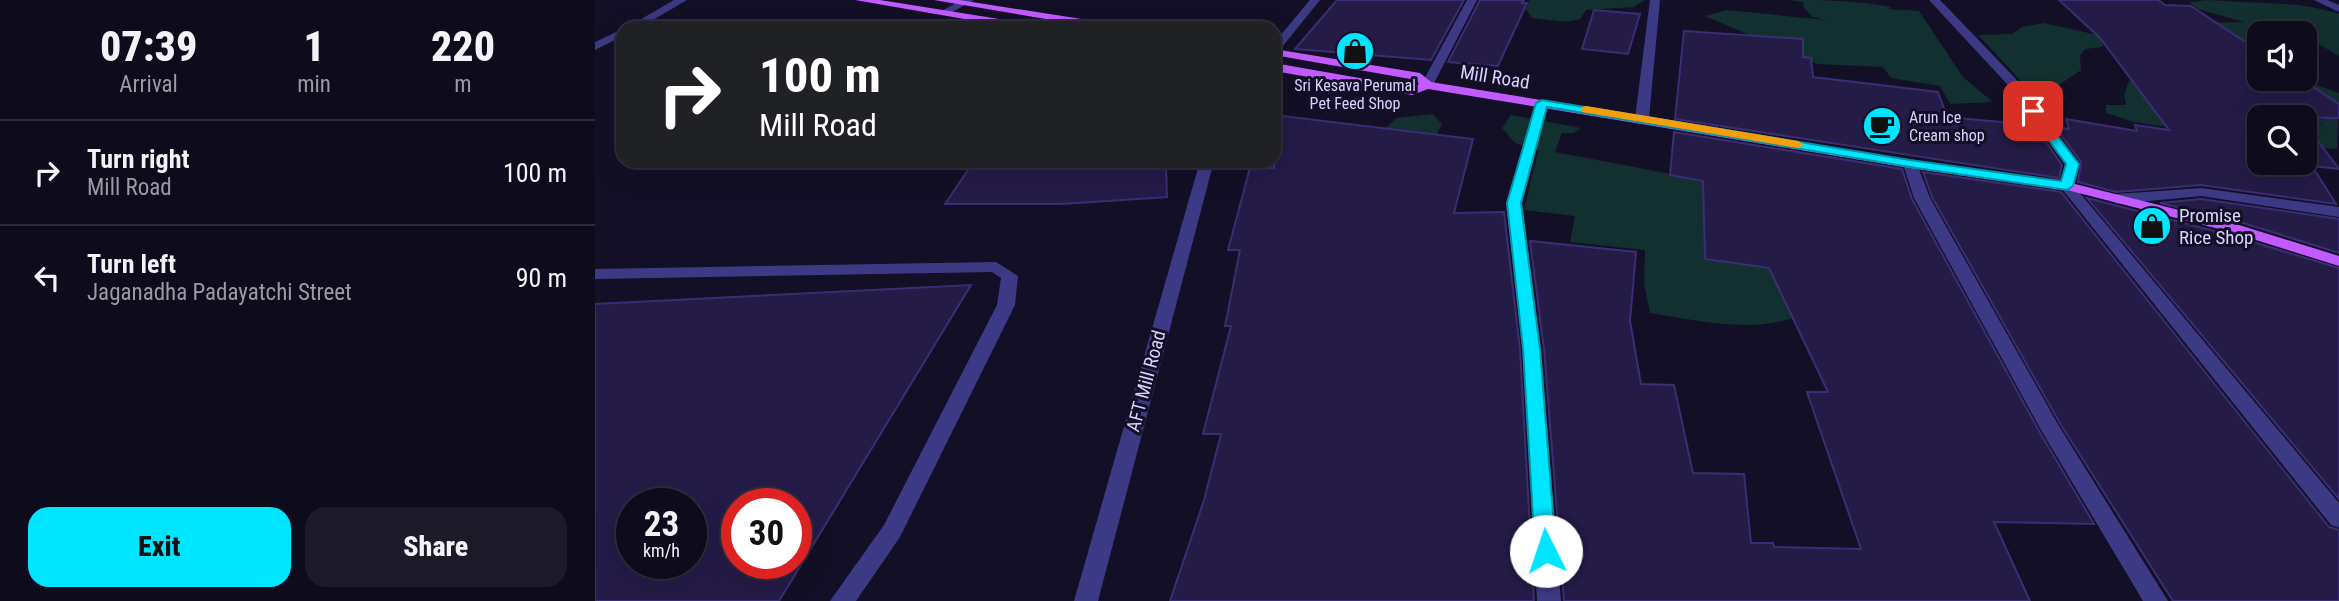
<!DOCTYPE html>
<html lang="en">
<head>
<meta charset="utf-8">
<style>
  body { margin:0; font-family:"Roboto Condensed",sans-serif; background:#1c1929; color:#f1f3f6; height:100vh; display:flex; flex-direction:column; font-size:26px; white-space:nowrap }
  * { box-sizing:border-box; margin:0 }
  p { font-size:23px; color:#9b9ba3 }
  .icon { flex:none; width:38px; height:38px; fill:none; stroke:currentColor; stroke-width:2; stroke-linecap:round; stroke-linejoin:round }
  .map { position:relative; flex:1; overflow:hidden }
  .side { display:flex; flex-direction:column; background:#0e0b1c; width:595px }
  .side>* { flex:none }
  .top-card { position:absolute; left:21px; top:21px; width:665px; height:147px; border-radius:21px; box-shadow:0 7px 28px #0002,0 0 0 2px #2e2b3b; background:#202124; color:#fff; overflow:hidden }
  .buttons { position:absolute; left:1652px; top:21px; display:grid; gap:14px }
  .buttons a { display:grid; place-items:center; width:70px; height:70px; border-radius:14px; background:#0e0b1c; box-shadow:0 7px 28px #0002,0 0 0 2px #2e2b3b; font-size:35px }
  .speed { position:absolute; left:21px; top:488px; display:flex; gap:14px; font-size:35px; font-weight:700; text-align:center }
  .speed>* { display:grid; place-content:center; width:91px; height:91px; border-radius:50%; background:#0e0b1c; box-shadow:0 7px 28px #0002,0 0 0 2px #2e2b3b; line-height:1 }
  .speed small { font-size:18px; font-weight:400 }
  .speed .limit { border:10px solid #d22; background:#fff; color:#111 }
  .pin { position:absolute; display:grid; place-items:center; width:60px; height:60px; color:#fff; margin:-30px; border-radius:14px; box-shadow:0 4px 10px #0006 }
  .me { position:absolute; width:77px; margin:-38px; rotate:356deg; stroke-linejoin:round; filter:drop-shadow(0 0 5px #0008) }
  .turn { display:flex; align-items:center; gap:24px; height:147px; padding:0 28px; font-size:32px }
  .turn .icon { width:91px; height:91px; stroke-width:2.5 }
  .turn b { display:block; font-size:49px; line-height:60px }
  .eta { display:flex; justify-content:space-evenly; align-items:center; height:119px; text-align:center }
  .eta b { font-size:42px; font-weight:800; line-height:49px }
  .action { display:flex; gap:14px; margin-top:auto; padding:14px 28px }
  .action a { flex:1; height:80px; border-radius:21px; background:#00e5ff; color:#111; font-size:28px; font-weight:800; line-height:80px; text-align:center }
  .action a+a { background:#1c1929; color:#f1f3f6 }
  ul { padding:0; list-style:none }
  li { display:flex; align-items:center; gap:21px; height:105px; padding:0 28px; border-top:2px solid #2e2b3b }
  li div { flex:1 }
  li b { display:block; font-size:26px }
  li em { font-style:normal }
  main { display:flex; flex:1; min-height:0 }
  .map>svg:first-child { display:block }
</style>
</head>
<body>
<main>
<section class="side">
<div class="eta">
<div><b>07:39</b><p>Arrival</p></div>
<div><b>1</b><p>min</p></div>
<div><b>220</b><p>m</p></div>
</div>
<ul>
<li><svg class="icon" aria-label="right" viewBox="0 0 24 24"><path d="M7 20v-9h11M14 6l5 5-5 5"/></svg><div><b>Turn right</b><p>Mill Road</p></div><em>100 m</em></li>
<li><svg class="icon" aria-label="left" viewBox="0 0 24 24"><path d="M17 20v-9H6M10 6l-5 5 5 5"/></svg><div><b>Turn left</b><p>Jaganadha Padayatchi Street</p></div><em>90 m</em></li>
</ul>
<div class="action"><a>Exit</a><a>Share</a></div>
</section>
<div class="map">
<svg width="1744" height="601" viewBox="0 0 1744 601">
  <rect width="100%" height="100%" fill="#130f26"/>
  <g fill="#12302f">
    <polygon points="935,0 1050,0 1039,7 991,10 985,19 972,22 937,18 931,9"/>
    <path d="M1192,0c34,0 70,0 104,7l-2,2 30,2 44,66 30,25 -43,2 -10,-18 -49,-8 -8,-11 -66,-3 -112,-48 22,-6 99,10 -13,-3 -10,-10 1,-5z"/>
    <path d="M1614,0c44,4 88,0 130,14v42l-22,-13 -12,-1v-9h-46v7h-22l-37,-17 44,-1 -46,-13 -9,-7z"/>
    <polygon points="1449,23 1507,36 1508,47 1490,49 1485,56 1486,70 1461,87 1470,96 1465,110 1444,106 1426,81 1383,35 1417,34 1427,27"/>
    <polygon points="1650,47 1664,53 1664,79 1705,79 1744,93 1742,149 1710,147 1710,123 1730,125 1712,121 1737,118 1713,103 1662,84"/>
    <polygon points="1534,81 1568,84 1643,118 1664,122 1664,141 1539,122 1511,113 1511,105 1531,105 1529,95"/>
    <polygon points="837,114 847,124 835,148 787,131 802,118"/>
    <path d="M916,115l70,13 -7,5h-12l-7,19 148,28 2,79 83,11 5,48c-44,15 -98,2 -143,-5l-6,-29 1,-34 -75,-8 5,-26 -51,-6 14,-59 -23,-8 -13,-15z"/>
  </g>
  <g fill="#241b47" stroke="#3b2d73" stroke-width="2" fill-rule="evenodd">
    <polygon points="742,0 869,0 836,60 700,49"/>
    <polygon points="885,0 929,0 927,3 932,3 903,66 853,62"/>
    <polygon points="1464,0 1563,0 1570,5 1596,6 1664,51 1664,79 1706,79 1744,104 1744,118 1664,117 1664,163 1710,163 1710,124 1744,169 1717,166 1741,204 1606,185 1521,192 1483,182 1486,162 1460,127 1474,129 1471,119 1542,131 1540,125 1574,130 1505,38"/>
    <polygon points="999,10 1045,14 1033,54 987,49"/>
    <polygon points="1089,31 1208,39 1208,57 1216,58 1218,77 1343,92 1352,117 1439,125 1467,165 1464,178 1080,119"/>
    <polygon points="679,115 878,139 859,213 909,212 925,349 939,601 575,601 609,500 626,434 608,434 636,326 630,326 645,250 633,250 655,168 679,168"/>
    <polygon points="1079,132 1307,169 1317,199 1444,431 1499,524 1399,522 1435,601 969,601 949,349 935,241 1041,252 1035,321 1046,384 1079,385 1098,473 1149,474 1156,543 1178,543 1179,547 1266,549 1212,392 1233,392 1174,268 1110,259 1108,181 1075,175"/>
    <polygon points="510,161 566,161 564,166 571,166 572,197 467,204 350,204 375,167 507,166"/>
    <polygon points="1328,172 1466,192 1734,527 1744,530 1744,601 1578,601 1466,425 1337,197"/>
    <polygon points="1492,198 1631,234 1744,268 1744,499"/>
    <polygon points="1606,199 1744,219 1744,253 1645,222 1565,203"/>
    <path d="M376,285l-192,316h-184v-297zM37,504h59v60h-59zM142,504h59v60h-59z"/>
  </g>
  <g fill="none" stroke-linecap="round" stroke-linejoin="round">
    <g fill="#3d3a85" fill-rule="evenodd">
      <polygon points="79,0 92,0 44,28 31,28"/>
      <polygon points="366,0 379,0 352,15 343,13"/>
      <polygon points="715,0 725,0 683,52 679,53 679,43"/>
      <polygon points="872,0 882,0 838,85 828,88 826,85"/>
      <polygon points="1055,0 1065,0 1054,118 1047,122 1040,118"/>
      <polygon points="1334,0 1345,0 1420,78 1484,164 1479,186 1744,503 1744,528 1736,525 1467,189 1465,186 1470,164 1412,84"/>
      <polygon points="1719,0 1732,0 1744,5 1744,12"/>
      <polygon points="28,29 28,36 0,50 0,42"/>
      <polygon points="947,99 953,103 927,203 946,349 966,601 942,601 928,349 911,203 941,103"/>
      <polygon points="1315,160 1322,164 1335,198 1464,426 1573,601 1548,601 1446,430 1319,198 1308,164"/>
      <polygon points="605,161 619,161 503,601 479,601"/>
      <polygon points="1606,188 1744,207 1744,217 1606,196 1522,204 1514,199 1522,194"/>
      <polygon points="401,262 423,276 420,305 305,537 261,601 235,601 289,525 402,305 406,278 397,272 0,279 0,269"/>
    </g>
    <g fill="#c25bff" fill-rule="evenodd">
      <polygon points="260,0 285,0 442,25 447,28 421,28"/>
      <polygon points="339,0 364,0 525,25 530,28 504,28"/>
      <polygon points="679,49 825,73 836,82 1315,160 1472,182 1644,225 1744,256 1744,266 1632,231 1472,190 1315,168 833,89 817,95 679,71 679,63 816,87 824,84 821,80 679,55"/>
    </g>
  </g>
  <polygon fill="#00e5ff" stroke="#0095a6" stroke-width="2" points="947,100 1315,160 1466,181 1471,164 1432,111 1438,108 1442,109 1484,164 1478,186 1472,190 1315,167 952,107 926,203 945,349 961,551 958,557 951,559 943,557 940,551 928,349 912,203 941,103"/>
  <polygon fill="#f59e0b" points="991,106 1203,141 1209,144 1203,148 987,112 987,107"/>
  <defs>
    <g id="shop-disc" transform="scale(2.0125)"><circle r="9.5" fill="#00e5ff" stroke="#130f26"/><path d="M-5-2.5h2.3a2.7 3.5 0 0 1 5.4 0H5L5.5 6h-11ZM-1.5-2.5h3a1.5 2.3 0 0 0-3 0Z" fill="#111"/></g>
    <g id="cafe-disc" transform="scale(2.0125)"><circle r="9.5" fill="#00e5ff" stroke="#130f26"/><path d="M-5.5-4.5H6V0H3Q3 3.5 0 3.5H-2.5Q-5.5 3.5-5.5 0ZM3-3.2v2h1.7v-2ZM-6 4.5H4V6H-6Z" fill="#111"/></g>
  </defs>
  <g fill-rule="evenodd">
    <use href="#shop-disc" x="760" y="51"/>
    <use href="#cafe-disc" x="1287" y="126"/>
    <use href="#shop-disc" x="1557" y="226"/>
  </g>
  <g text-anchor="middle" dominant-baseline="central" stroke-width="6" stroke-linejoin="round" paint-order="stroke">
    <g font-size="16" fill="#d9d4ff" stroke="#130f26">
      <text x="760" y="85">Sri Kesava Perumal<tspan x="760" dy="18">Pet Feed Shop</tspan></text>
      <text x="1314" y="117" text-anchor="start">Arun Ice<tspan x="1314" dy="18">Cream shop</tspan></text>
    </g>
    <g font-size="19" fill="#d9d4ff" stroke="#130f26">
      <text transform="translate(900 77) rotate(9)">Mill Road</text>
      <text transform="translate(551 381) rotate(-75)">AFT Mill Road</text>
    </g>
    <g font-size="19" fill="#d9d4ff" stroke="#130f26" text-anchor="start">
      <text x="1584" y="215">Promise<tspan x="1584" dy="22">Rice Shop</tspan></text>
    </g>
  </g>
</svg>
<div class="buttons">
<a><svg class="icon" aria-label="sound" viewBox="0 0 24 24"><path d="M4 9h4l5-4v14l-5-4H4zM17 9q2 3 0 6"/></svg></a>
<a><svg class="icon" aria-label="search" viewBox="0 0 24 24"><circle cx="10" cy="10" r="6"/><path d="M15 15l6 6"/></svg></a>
</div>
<div class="speed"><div>23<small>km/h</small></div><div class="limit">30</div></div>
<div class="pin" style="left:1438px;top:111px;background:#d93025"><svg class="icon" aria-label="arrive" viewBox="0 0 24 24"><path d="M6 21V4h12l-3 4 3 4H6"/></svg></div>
<svg class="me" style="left:951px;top:551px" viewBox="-20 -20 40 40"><circle r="19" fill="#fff"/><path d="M0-13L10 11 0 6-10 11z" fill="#00e5ff"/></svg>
<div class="top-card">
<div class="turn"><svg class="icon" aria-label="right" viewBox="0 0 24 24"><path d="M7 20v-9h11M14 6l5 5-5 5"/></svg><div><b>100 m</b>Mill Road</div></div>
</div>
</div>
</main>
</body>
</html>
